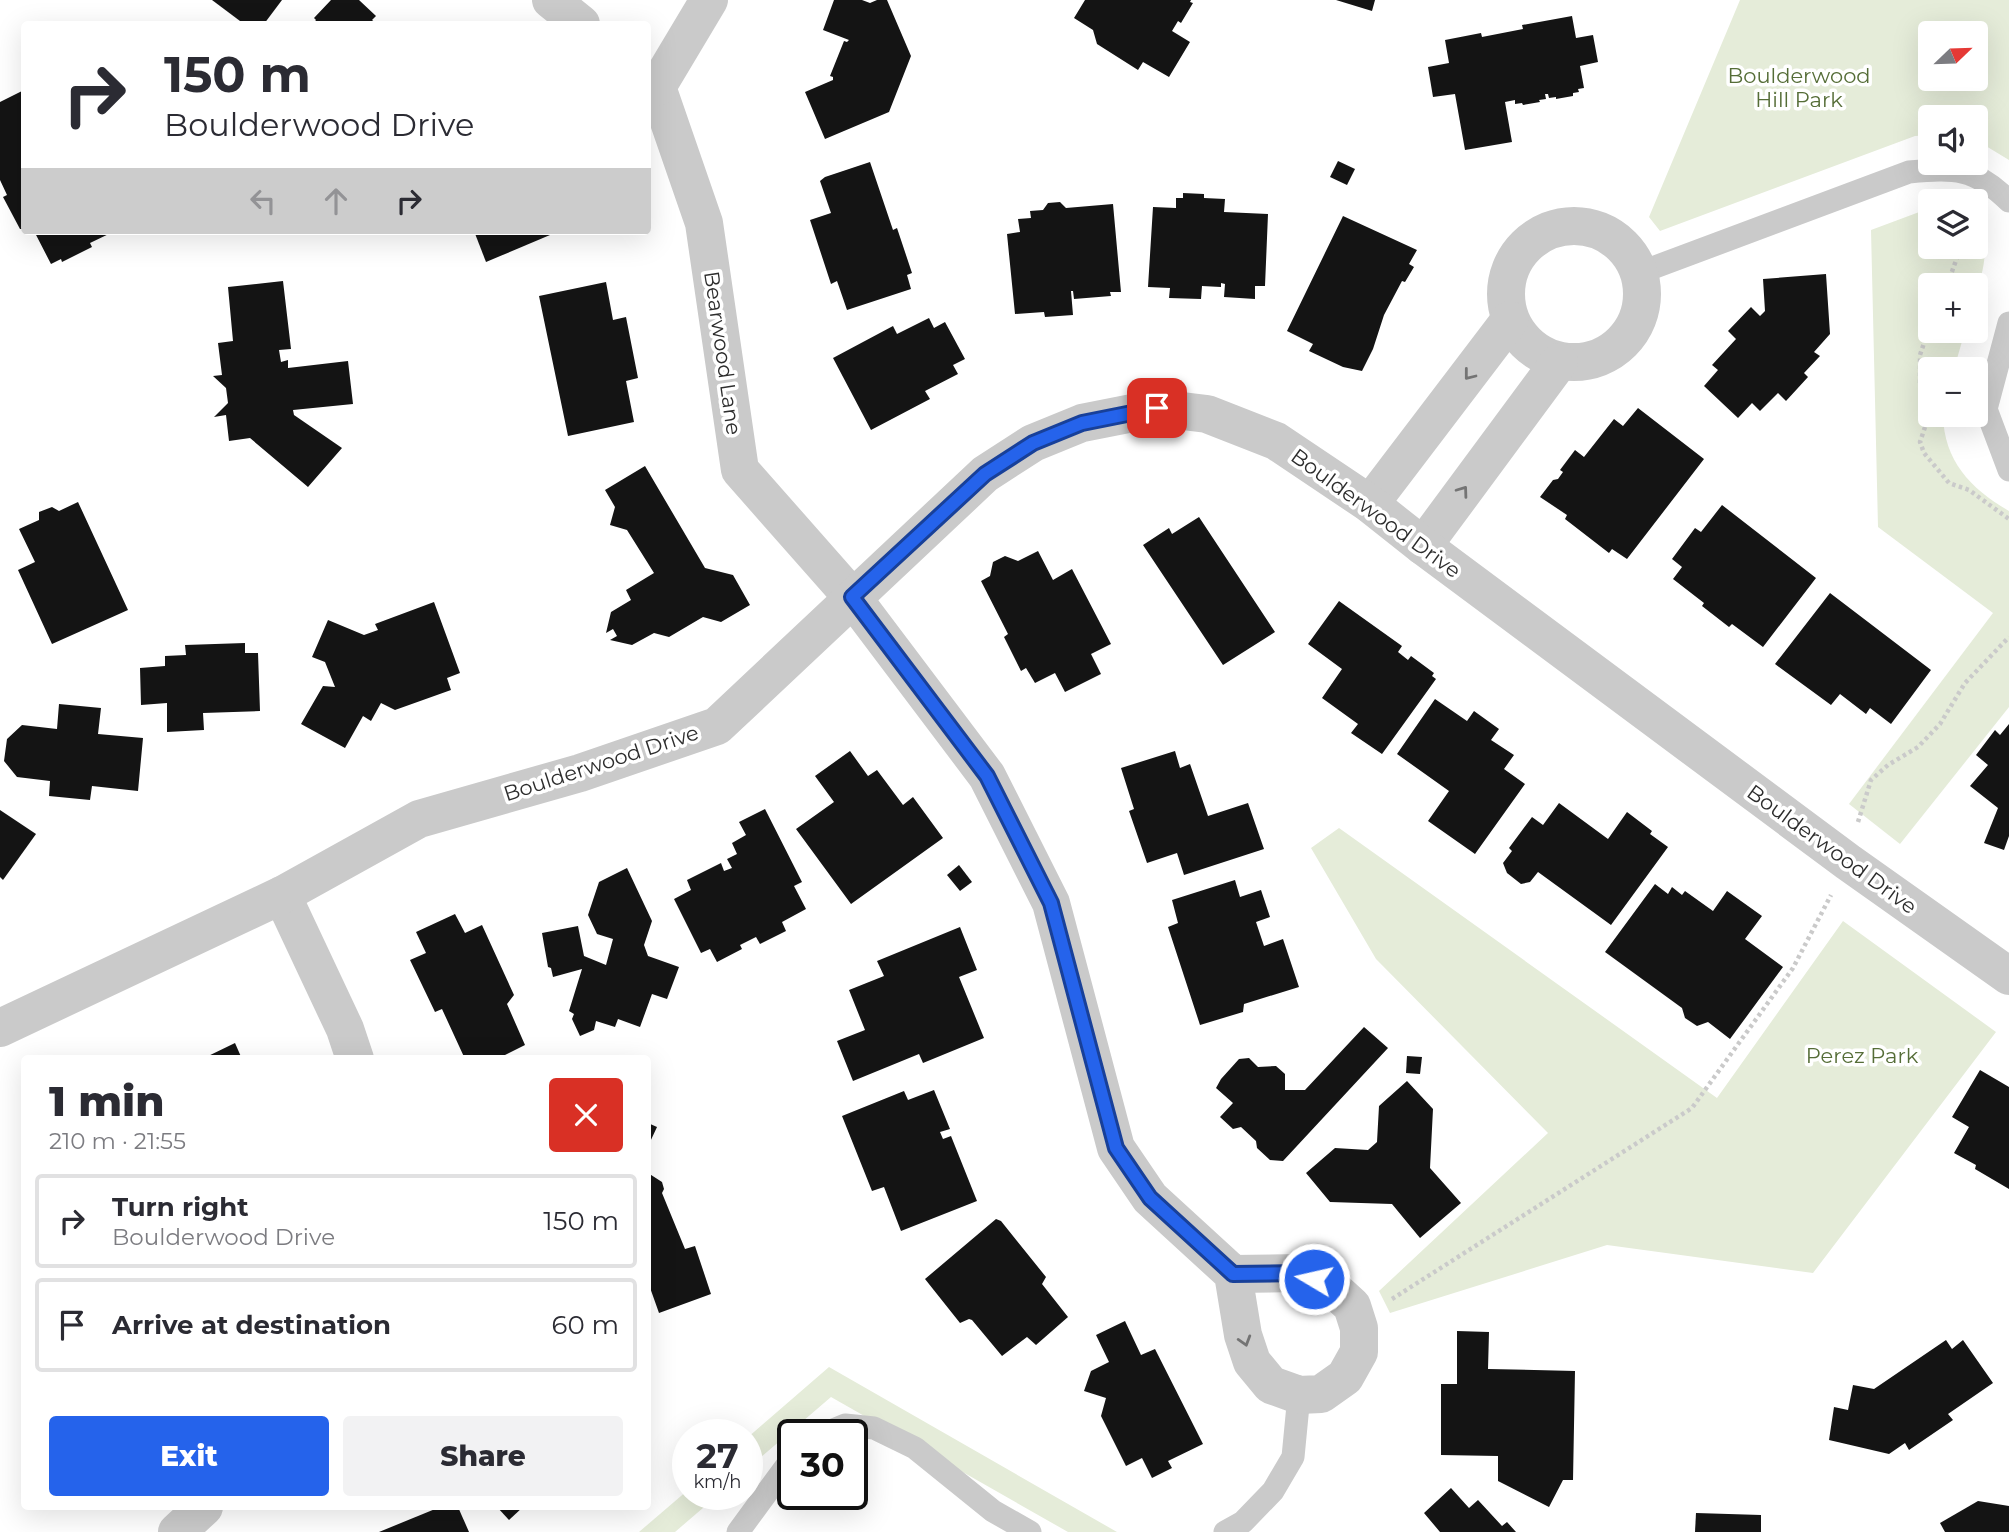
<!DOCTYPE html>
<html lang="en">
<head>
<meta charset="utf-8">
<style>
  body { margin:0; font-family:Montserrat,sans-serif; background:#f2f2f3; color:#2b2b33; height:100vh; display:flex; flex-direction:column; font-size:26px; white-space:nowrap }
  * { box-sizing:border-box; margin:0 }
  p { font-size:23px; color:#7c7c81 }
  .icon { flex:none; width:38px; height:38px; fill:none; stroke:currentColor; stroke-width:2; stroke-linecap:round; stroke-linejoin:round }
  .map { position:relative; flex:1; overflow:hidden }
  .drawer { position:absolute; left:21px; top:1055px; width:630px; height:455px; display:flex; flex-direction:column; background:#fff; border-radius:7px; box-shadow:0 7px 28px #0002 }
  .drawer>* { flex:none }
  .banner { position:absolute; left:21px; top:21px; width:630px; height:214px; border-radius:7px; box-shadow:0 7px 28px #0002; background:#fff; color:#2b2b33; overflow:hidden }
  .needle { width:46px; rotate:67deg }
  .fabs { position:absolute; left:1918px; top:21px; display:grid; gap:14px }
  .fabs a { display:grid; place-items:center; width:70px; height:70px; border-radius:7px; background:#fff; box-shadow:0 7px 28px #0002; font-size:35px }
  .speed { position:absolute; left:672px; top:1419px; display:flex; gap:14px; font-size:35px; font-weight:700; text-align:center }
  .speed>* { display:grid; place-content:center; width:91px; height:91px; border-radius:50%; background:#fff; box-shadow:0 7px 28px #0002; line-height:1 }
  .speed small { font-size:18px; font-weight:400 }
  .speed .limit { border:4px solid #111; border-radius:10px; background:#fff; color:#111 }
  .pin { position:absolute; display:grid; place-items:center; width:60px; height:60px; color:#fff; margin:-30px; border-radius:14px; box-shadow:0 4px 10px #0006 }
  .me { position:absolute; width:77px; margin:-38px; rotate:279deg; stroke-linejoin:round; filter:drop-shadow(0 0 5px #0008) }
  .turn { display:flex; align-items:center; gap:24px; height:147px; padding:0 28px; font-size:32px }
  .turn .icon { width:91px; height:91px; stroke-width:2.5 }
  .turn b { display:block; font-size:49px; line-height:60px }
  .lanes { display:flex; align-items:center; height:66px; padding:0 28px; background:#0003; justify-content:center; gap:35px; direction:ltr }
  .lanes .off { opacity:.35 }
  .round { display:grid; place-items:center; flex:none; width:74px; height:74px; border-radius:7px; background:#f2f2f3 }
  .head { display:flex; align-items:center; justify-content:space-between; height:119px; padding:0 28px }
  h1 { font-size:42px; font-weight:800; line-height:52px }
  .primary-button { display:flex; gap:14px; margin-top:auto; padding:14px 28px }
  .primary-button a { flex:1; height:80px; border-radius:7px; background:#2563eb; color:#fff; font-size:28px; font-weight:800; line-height:80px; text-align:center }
  .primary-button a+a { background:#f2f2f3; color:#2b2b33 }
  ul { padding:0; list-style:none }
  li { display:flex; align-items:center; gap:21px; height:94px; margin:0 14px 10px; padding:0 14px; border:4px solid #e1e1e2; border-radius:7px }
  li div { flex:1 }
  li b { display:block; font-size:26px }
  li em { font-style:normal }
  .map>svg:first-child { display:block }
</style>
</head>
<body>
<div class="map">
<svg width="2009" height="1532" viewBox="0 0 2009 1532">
  <rect width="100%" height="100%" fill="#fff"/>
  <g fill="#e5ecd9" fill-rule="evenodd">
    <path d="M1740,0h269v160l-33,-20v-23h-46v18l-15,1 -255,95 -11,-14zM1930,33h46v46h-46z"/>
    <path d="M1930,208v39h46v-21c16,19 6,47 0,69v-10h-46v46h35l-11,38h-24v46h13c1,46 28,74 66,96v196l-109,137 -51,-40 144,-191 -115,-86 -7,-297z"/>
    <polygon points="1339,828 1717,1098 1843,921 1996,1032 1813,1273 1607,1245 1390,1313 1379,1291 1548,1133 1376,959 1311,848"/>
    <polygon points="829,1367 1117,1532 1068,1532 831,1397 747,1469 747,1438"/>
    <polygon points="688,1490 688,1494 718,1495 675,1532 639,1532"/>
  </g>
  <g fill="#141414">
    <polygon points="212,0 282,0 264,24 244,24"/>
    <polygon points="331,0 359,0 376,16 372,20 377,24 313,24 316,20 314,18"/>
    <polygon points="834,0 862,0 870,3 877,0 887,0 911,56 889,112 825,139 805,92 833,80 833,77 830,76 844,41 847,42 849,40 823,30"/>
    <polygon points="1085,0 1191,0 1190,2 1193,3 1181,23 1178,21 1172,31 1190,42 1169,77 1143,62 1138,70 1097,44 1093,30 1074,18"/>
    <polygon points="1336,0 1375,0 1372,11"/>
    <polygon points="1572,16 1576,38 1593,35 1598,62 1580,66 1584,88 1578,89 1579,92 1573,93 1573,96 1556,99 1556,97 1549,98 1548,94 1545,94 1546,99 1539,100 1540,102 1523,105 1522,103 1515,104 1515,100 1505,102 1512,142 1465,150 1455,94 1433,97 1428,67 1449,63 1445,40 1481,33 1482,37 1523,29 1522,25"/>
    <polygon points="24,90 24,229 20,229 3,197 7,195 0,180 0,102"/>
    <polygon points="1338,161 1355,169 1347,185 1330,177"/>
    <polygon points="870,162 893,230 897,228 912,273 907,275 911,289 847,310 837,281 831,284 810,220 831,213 820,181 825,177"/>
    <polygon points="1183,193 1204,194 1204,198 1225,199 1224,212 1268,214 1265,286 1255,286 1255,299 1224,297 1225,284 1221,283 1221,287 1202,286 1201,299 1169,298 1170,288 1148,287 1153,207 1176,208 1176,198 1183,198"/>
    <polygon points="1060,202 1066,208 1113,204 1121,292 1110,292 1111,296 1074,299 1073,291 1071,291 1073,315 1045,317 1044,312 1015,314 1007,234 1020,232 1018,219 1031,218 1030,211 1043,210 1048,203"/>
    <polygon points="1343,216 1417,250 1409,264 1414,267 1405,282 1402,281 1384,315 1373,349 1362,371 1343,367 1309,351 1313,344 1287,331"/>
    <polygon points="34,231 115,231 90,243 92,247 62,262 61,259 51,264"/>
    <polygon points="474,231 549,231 550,235 486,262"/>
    <polygon points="1826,274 1830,334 1814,352 1820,356 1804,373 1808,377 1786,401 1778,393 1760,411 1752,403 1738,418 1704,386 1718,370 1712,365 1736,339 1728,331 1751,307 1760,316 1765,311 1763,279"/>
    <polygon points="283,281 291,349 279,350 281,362 288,360 288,368 348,361 353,404 293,410 294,415 342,448 308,487 250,438 229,441 226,415 214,417 228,403 226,388 213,376 222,375 218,343 233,341 228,287"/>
    <polygon points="606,282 613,320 626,317 638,378 626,381 634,422 568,436 539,296"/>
    <polygon points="929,318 934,328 945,322 965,359 953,365 958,374 925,391 930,399 871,430 833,358 893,326 897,334"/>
    <polygon points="1638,408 1704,459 1627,559 1612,549 1609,553 1565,519 1567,515 1540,497 1553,480 1558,479 1563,472 1560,470 1575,450 1584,457 1614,419 1623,426"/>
    <polygon points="645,466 705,568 733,575 750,605 721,622 703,617 669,637 654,633 632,645 610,640 617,636 613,629 606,633 611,612 631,600 626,590 654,573 627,530 610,525 615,507 605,490"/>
    <polygon points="78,502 128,610 52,644 18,570 35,562 19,529 39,520 39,512 52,507 59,511"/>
    <polygon points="1722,505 1816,578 1763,647 1732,624 1729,627 1702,606 1704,603 1673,579 1682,567 1672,559 1695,528 1701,532"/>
    <polygon points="1199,517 1275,632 1223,665 1143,545 1169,528 1172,534"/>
    <polygon points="1038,551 1053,580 1072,569 1111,644 1091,654 1101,674 1065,692 1055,673 1035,683 1026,668 1021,671 1004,637 1008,634 981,581 990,576 993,562 1005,556 1018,561"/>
    <polygon points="1830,593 1931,670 1891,724 1870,708 1866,714 1840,694 1831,705 1775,664"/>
    <polygon points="1339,601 1402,646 1398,652 1408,660 1411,656 1434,673 1432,676 1436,679 1382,754 1351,733 1358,724 1322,698 1342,669 1308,644"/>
    <polygon points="434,602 460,673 447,678 451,690 395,710 381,703 371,721 363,716 345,748 301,724 323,686 335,687 325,662 312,657 328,620 364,635 378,630 375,624"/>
    <polygon points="245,643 245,653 258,653 260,711 203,713 204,730 167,732 167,703 141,705 140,668 165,666 165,656 186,655 185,645"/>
    <polygon points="1435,699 1467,721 1474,711 1499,729 1491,740 1514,755 1504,769 1525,784 1475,854 1428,821 1449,791 1397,754"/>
    <polygon points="59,704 101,708 98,734 143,738 138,791 92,786 90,800 49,796 50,781 17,777 4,761 7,739 22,725 57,729"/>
    <polygon points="2009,724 2009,836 2004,850 1984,843 1998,808 1970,786 1988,765 1976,755 1995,730 2000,735"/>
    <polygon points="850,751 868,776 877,770 903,805 913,797 943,838 851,904 796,829 834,802 815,776"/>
    <polygon points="1175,751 1180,768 1190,764 1208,816 1248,803 1264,849 1184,875 1177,853 1147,863 1129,811 1134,809 1121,768"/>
    <polygon points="1559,803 1608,839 1627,812 1652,831 1650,834 1668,847 1611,925 1538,872 1530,882 1521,884 1507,873 1503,863 1512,851 1509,848 1532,817 1543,825"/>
    <polygon points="765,809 802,882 794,886 806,909 782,922 786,931 760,944 756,937 740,945 742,949 717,962 710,949 701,953 674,899 691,890 687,880 721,863 724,871 732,868 727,859 737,854 732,843 746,835 739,822"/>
    <polygon points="0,810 36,834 3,880 0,877"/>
    <polygon points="959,865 972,882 960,891 947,875"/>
    <polygon points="627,868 652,921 644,945 648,956 679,967 667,999 652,994 640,1027 618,1019 615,1027 596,1021 594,1030 580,1036 572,1019 574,1014 569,1011 582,969 553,977 551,968 548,967 542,933 578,926 584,956 606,965 613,939 597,934 588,915 599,882"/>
    <polygon points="1235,880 1240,897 1261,890 1270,917 1256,922 1264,946 1283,939 1299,987 1244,1004 1243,1012 1200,1025 1168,927 1178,923 1172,900"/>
    <polygon points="1655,884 1668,894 1672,887 1682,895 1685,891 1713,911 1727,891 1762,916 1745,939 1783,967 1730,1039 1708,1022 1697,1026 1685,1018 1682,1008 1605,952"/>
    <polygon points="455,914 465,933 482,925 514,995 507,1004 525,1045 497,1059 465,1059 442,1009 435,1012 410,960 426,953 416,932"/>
    <polygon points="960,927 977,970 959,977 984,1038 923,1063 919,1054 853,1081 837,1041 865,1030 849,990 884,976 877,961"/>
    <polygon points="1364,1027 1388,1048 1283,1161 1270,1160 1257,1148 1256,1141 1241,1127 1233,1129 1220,1117 1233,1103 1216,1088 1221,1079 1239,1059 1249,1058 1258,1067 1276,1066 1285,1074 1285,1090 1305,1090"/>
    <polygon points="235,1043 242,1059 202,1059"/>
    <polygon points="1407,1056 1422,1057 1420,1074 1406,1073"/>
    <polygon points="1980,1070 2009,1087 2009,1189 1975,1169 1976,1165 1954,1153 1969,1127 1952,1117"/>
    <polygon points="1407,1081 1433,1109 1430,1168 1461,1203 1420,1238 1392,1204 1330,1202 1306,1173 1335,1148 1368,1150 1377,1142 1379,1106"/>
    <polygon points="934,1090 950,1129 940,1132 943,1139 951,1136 977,1201 901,1231 884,1187 872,1191 842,1116 904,1091 908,1100"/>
    <polygon points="648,1123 657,1127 650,1142 648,1141"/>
    <polygon points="648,1173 662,1182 664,1189 662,1193 685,1249 695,1246 711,1294 659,1313 648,1282"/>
    <polygon points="996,1219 1001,1221 1046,1277 1042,1284 1068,1317 1036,1345 1027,1337 1002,1356 972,1320 969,1319 960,1323 925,1279"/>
    <polygon points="1125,1321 1141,1355 1155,1349 1203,1444 1168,1461 1172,1468 1152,1478 1142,1458 1126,1466 1101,1416 1106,1398 1084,1391 1091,1371 1109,1362 1096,1335"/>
    <polygon points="1457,1331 1489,1332 1488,1369 1575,1371 1573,1480 1563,1480 1549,1507 1498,1481 1498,1456 1441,1455 1441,1384 1457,1384"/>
    <polygon points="1946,1340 1952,1349 1963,1340 1993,1383 1948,1414 1953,1420 1909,1450 1905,1443 1889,1454 1829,1440 1834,1407 1848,1410 1853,1385 1874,1389"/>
    <polygon points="1451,1488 1469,1508 1478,1500 1502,1526 1507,1522 1516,1532 1440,1532 1424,1513"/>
    <polygon points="1978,1501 2009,1506 2009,1532 1945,1532 1940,1523"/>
    <polygon points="440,1507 458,1507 469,1532 379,1532"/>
    <polygon points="497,1507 523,1507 509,1520"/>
    <polygon points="1696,1513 1761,1515 1761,1532 1695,1532"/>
  </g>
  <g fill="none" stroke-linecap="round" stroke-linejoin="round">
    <g stroke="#cacaca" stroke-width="4.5" stroke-dasharray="3.5 3.5" stroke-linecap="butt">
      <polyline points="1947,285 1961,247"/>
      <polyline points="1930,325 1920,355 1920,384 1928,418 1920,442 1924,453 1949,483 1969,490 2009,519"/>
      <polyline points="1858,822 1871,780 1888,765 1918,747 1940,724 1965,683 2009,637"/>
      <polyline points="1392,1299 1692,1108 1793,968 1831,895"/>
    </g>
    <g stroke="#cacaca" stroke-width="23">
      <path d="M1639,273l270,-101c46,-4 65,-5 100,29"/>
      <polyline points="2009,323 1986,409 2009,470"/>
      <polyline points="821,1435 845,1425 874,1428 915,1448 993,1511 1030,1532"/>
      <polyline points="738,1532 793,1457"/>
      <polyline points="1225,1532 1243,1522 1273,1491 1293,1457 1299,1395"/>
    </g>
    <g stroke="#cacaca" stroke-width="38">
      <polyline points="551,0 581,24"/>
      <polyline points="648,79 657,87 704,223 740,470 852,597 987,776 1051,903 1116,1148 1150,1198 1233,1274 1243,1335 1252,1362 1271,1385 1299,1395 1321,1394 1345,1377 1359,1352 1359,1328 1352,1306 1329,1285 1300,1273 1233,1274"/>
      <polyline points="657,87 709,0"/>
      <circle cx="1574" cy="294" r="68"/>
      <polyline points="1370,504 1510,320"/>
      <polyline points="1423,546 1559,362"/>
      <polyline points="282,895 345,1029 355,1059"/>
      <polyline points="0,1028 282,895 419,819 580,773 717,726 985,474 1033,443 1082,423 1158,408 1207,414 1276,441 1370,504 1423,546 1848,862 2009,976"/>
      <polyline points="177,1532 204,1507"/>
    </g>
  </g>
  <defs><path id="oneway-chevron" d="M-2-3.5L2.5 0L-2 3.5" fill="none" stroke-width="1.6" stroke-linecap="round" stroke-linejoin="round" transform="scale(1.75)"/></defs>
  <g stroke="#747474">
    <use href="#oneway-chevron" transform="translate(1469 375) rotate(128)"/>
    <use href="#oneway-chevron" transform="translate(1463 491) rotate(-54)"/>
    <use href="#oneway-chevron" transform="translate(1245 1341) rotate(73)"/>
  </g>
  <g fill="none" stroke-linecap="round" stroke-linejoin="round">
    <g stroke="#184099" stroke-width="18">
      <polyline id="route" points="1157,408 1082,423 1033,443 985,474 852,597 987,776 1051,903 1116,1148 1150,1198 1233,1274 1300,1273 1314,1279"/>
    </g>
    <use href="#route" stroke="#2563eb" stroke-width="12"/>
  </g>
  <g text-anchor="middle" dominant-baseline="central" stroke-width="7" stroke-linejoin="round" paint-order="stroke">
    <g font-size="21" fill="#556d37" stroke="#fff">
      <text x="1799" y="75">Boulderwood<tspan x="1799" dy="24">Hill Park</tspan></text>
      <text x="1862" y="1055">Perez Park</text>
    </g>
    <g font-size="21" fill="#2d2d2d" stroke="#fff">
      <text transform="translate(723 353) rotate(82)">Bearwood Lane</text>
      <text transform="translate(1376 513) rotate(36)">Boulderwood Drive</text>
      <text transform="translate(601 763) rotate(-18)">Boulderwood Drive</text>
      <text transform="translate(1832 849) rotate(36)">Boulderwood Drive</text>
    </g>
  </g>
</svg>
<div class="fabs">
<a><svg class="needle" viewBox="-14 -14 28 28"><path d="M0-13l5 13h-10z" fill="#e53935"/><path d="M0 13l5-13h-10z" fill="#7c7c81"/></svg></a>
<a><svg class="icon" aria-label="sound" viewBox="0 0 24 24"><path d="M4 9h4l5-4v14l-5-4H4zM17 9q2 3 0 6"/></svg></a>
<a><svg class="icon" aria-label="layers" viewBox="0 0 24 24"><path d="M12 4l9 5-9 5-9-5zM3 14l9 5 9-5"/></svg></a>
<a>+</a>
<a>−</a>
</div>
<div class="speed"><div>27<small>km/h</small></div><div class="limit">30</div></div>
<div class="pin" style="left:1157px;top:408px;background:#d93025"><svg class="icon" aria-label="arrive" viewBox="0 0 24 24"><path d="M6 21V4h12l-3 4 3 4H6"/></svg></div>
<svg class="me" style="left:1314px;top:1279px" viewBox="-20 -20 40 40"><circle r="17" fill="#2563eb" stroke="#fff" stroke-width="3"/><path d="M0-11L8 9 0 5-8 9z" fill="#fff"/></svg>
<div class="banner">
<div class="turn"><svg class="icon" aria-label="right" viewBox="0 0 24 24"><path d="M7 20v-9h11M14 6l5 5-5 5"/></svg><div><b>150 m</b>Boulderwood Drive</div></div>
<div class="lanes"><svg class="icon off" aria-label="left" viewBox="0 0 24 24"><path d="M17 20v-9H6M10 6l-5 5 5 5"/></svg><svg class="icon off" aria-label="ahead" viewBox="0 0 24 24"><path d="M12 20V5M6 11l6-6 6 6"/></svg><svg class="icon" aria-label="right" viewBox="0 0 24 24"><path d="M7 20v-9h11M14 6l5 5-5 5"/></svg></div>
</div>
<section class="drawer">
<div class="head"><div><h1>1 min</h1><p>210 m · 21:55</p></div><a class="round" style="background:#d93025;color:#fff"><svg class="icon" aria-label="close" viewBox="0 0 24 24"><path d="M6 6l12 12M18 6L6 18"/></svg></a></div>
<ul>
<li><svg class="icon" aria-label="right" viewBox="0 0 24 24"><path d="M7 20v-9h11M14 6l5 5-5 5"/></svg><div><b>Turn right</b><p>Boulderwood Drive</p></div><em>150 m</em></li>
<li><svg class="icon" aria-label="arrive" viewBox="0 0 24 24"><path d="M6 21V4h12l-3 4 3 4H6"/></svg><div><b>Arrive at destination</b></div><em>60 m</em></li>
</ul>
<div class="primary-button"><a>Exit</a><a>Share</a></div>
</section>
</div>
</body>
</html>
